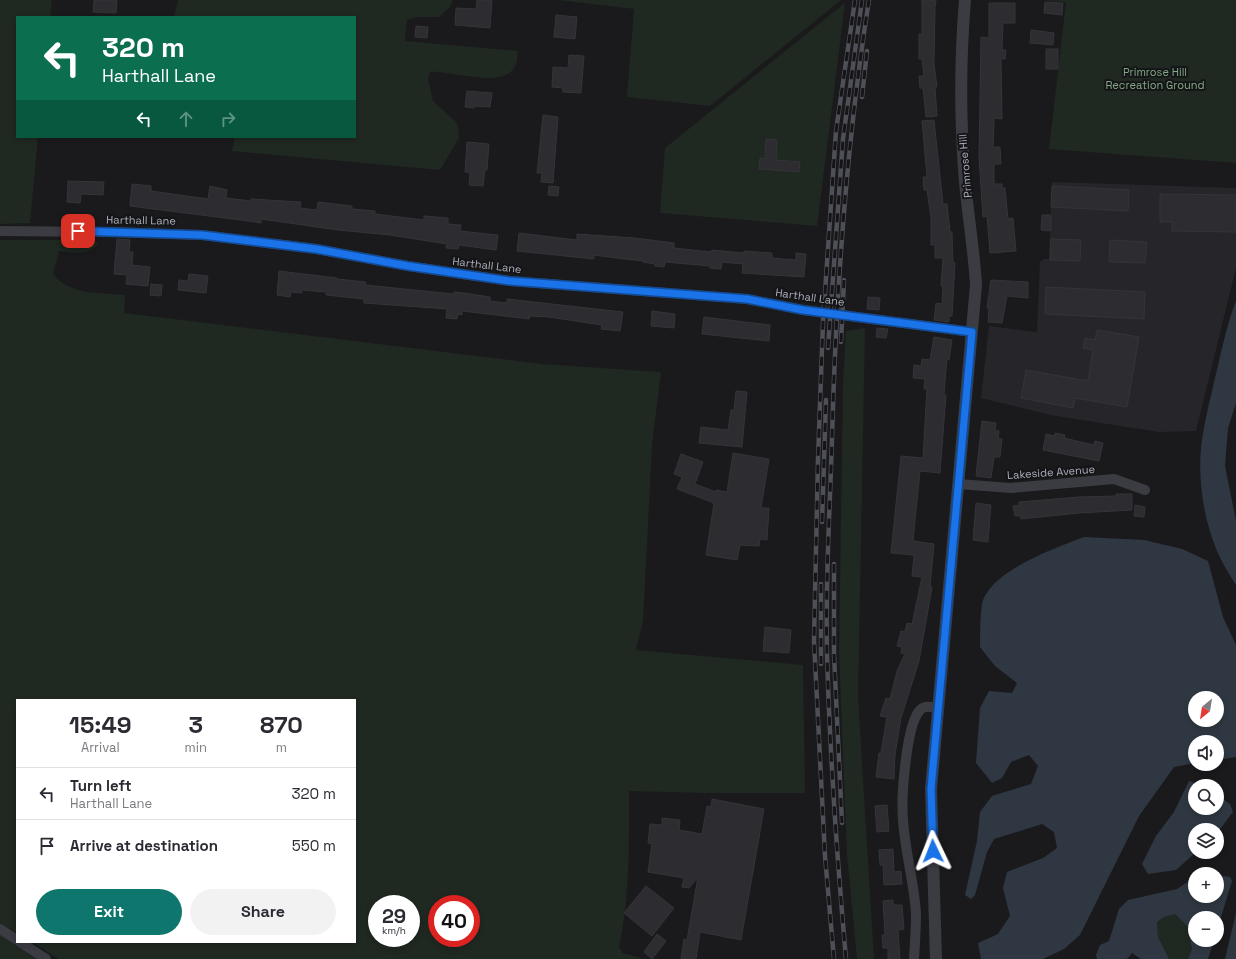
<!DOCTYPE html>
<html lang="en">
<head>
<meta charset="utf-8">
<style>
  body { margin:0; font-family:"Space Grotesk",sans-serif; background:#f2f2f3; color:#2b2b33; height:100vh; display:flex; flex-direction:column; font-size:15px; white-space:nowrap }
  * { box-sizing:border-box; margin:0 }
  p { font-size:13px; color:#7c7c81 }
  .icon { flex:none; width:22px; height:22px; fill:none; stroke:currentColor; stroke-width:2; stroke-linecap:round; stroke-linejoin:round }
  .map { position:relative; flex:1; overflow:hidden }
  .side { position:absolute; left:16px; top:699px; width:340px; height:244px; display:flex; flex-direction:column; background:#fff; border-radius:0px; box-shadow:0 2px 6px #0003 }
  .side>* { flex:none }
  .banner { position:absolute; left:16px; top:16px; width:340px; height:122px; border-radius:0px; box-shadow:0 2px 6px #0003; background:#0b6e4f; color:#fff; overflow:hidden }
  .needle { width:26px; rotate:210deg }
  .buttons { position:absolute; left:1188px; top:691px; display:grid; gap:8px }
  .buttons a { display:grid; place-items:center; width:36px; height:36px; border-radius:50%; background:#fff; box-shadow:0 2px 6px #0003; font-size:20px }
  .speed { position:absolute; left:368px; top:895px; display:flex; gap:8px; font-size:20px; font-weight:700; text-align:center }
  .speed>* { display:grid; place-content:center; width:52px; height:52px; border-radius:50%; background:#fff; box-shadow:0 2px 6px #0003; line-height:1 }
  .speed small { font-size:10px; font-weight:400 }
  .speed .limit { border:6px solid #d22; background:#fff; color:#111 }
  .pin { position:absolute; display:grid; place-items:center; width:34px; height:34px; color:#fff; margin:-17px; border-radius:8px; box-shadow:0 2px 6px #0006 }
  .me { position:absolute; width:44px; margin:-22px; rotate:358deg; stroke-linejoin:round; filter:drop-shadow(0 0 3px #0008) }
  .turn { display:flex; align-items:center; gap:14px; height:84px; padding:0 20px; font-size:18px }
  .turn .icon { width:52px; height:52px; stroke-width:2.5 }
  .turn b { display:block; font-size:28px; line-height:34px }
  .lanes { display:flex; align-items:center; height:38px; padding:0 20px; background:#0003; justify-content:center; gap:20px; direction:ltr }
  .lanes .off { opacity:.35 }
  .eta { display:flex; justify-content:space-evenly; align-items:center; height:68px; text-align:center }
  .eta b { font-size:24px; font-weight:700; line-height:28px }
  .primary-button { display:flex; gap:8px; margin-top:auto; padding:8px 20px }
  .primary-button a { flex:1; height:46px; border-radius:24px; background:#0f766e; color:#fff; font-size:16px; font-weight:700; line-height:46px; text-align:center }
  .primary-button a+a { background:#f2f2f3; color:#2b2b33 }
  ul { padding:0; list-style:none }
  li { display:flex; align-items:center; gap:12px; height:52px; padding:0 20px; border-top:1px solid #e1e1e2 }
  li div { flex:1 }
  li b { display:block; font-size:15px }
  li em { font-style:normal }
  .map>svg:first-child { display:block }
</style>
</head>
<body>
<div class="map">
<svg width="1236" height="959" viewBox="0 0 1236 959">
  <rect width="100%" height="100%" fill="#1a1a1d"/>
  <polygon fill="#26262a" points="1052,182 1236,188 1236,268 1196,431 1159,432 1050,415 981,398 989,326 1037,332 1040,262 1044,259 1049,259"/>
  <g fill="#1f2821" fill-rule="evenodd">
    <polygon points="0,0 52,0 50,17 17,17 17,137 38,137 30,223 0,224"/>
    <path d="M178,0h275l-3,7 -11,10h-22l-10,3 -2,21 113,10c-1,4 0,9 -2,13 -9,27 -65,6 -86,8l-2,6 5,23 22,20 3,5 1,12 -19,32 -208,-19 3,-14h120v-120h-181z"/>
    <polygon points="558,0 841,0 710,106 627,97 634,9"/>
    <polygon points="1044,0 1236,0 1236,163 1049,149 1066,2"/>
    <polygon points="845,3 817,226 660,213 665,148"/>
    <path d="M0,240h67l32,3c-10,13 -25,10 -40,8l-6,23c15,21 49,19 72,21l-1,18 418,51 119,8 -9,73 -9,176 -7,29 167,15 2,128h-101l-75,-2c0,52 1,105 -10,156l4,6 22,6h-586l-27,-17h323v-242h-338v233l-17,-10zM377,904h34v34h-34zM437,904h34v34h-34z"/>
    <polygon points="865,328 858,697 874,959 857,959 847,855 839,653 843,384 846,331"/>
    <polygon points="1175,914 1188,927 1192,936 1190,940 1192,949 1188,959 1169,959 1158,937 1157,922 1164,917"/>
    <polygon points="0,935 36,959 0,959"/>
  </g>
  <g fill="#2f3842" fill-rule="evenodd">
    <path d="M1236,301v102l-8,25 -3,38 11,55v64c-7,-11 -14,-22 -19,-34 -14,-33 -20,-76 -15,-111 3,-22 9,-44 14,-66 6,-25 11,-50 20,-73z"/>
    <path d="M1084,537l60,3 38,9 26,12 15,56 13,28v112l-19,3v-18h-22v21l-21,4 -35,49 -59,119 -16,14 -21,10h-62l-3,-16 20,-9 12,-18 -7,-28 4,-16 36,-14 14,-10 -3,-16 -12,-8 -48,15 -7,13 -12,43 -4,4 -6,-4 12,-54 3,-29 12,-16 39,-12 7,-18 -9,-11 -18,7 -9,16 -10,5 -16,-20 4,-55 9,-17 23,2 5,-10 -22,-17 -15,-19c0,-14 0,-29 2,-43 7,-33 74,-56 102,-67zM1195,698h22v22h-22z"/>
    <polygon points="1189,781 1205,786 1195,786 1195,808 1217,808 1217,795 1230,804 1233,812 1217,833 1217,830 1195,830 1196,852 1176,870 1148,874 1142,864 1156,836 1174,812"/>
    <polygon points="1217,875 1230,877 1232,881 1217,930 1217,918 1195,918 1195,940 1214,940 1208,959 1188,959 1192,949 1190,940 1192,936 1188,927 1175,914 1164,917 1157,922 1158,937 1169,959 1141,959 1132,953 1127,959 1097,959 1096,955 1100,945 1109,941 1119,909 1128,900 1177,889 1195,877 1195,896 1217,896"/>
    <polygon points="1236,913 1236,959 1225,959"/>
  </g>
  <g fill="#2d2d31" stroke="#343439">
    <polygon points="94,0 117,0 116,13 93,12"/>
    <polygon points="477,0 492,0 490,28 455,25 456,8 476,9"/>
    <polygon points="922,0 936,0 935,7 934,64 937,87 935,87 937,116 926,117 923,88 920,88 919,76 924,76 922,59 919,59 919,34 922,34"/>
    <polygon points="1045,2 1063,3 1062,15 1044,13"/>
    <polygon points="989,3 1015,3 1015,23 1003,23 1002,50 1006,50 1005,59 1001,59 1002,119 994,118 994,121 993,147 1000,147 1001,164 994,164 994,184 1002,184 1002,188 1005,188 1008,219 1013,218 1016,251 990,253 987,216 983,217 979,158 981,37 989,38"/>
    <polygon points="556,15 577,17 575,39 554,37"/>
    <polygon points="416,26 428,27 427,38 415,37"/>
    <polygon points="1031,30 1054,33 1053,45 1030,43"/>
    <rect x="1046" y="49" width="12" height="20"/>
    <polygon points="569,55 584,56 581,93 563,92 563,88 552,87 553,67 568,68"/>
    <polygon points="467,91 492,93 490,107 474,106 474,108 465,107"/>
    <polygon points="543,115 558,117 553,183 541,182 542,173 537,173"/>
    <polygon points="934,120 943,204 947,204 950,232 952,232 953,262 955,263 952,316 949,316 949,322 934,320 936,303 942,304 943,287 941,286 943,258 935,258 935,245 931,245 931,218 927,190 924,190 923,177 927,177 922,121"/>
    <polygon points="766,139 777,140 776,160 800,162 799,172 759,169 760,158 765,159"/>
    <polygon points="467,142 489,144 487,170 485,170 483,186 469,185 470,173 465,172"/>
    <polygon points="68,181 104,182 103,195 81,194 80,203 67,202"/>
    <polygon points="132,184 151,186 151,191 208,199 210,186 227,190 226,198 251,201 251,199 301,202 300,208 317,210 318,202 352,206 352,209 375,211 375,214 424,220 424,216 448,218 448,224 461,225 460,231 498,235 496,250 459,245 458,249 446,248 447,244 390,235 338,230 261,219 261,223 248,221 130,206"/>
    <polygon points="549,186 559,187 558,196 548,195"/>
    <polygon points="1052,186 1129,190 1128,211 1051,207"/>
    <polygon points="1160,194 1236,195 1236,232 1172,231 1172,222 1160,222"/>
    <polygon points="1042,215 1051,215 1051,231 1041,230"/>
    <polygon points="519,233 577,240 577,234 635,238 674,243 674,248 711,252 712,250 744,253 744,251 772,253 772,258 796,260 796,253 806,254 804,277 742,273 743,264 722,262 721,269 710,268 710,266 665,262 664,267 655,266 655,264 643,262 643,261 616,258 594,255 594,259 517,251"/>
    <polygon points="117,239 130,240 129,252 133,252 132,265 150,267 148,286 126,284 127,275 114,274"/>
    <polygon points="1051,239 1081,240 1080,261 1050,260"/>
    <polygon points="1110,240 1147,242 1145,263 1109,262"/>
    <polygon points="279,271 337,278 337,279 366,282 365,285 454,294 454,292 464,293 490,297 490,301 507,303 507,299 623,312 620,331 601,329 602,325 549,317 530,316 529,319 462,311 462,315 458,314 457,319 446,318 447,309 364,303 364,299 326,295 326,292 302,290 302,293 291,292 290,297 277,295"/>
    <polygon points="189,274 208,276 206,293 178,290 179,280 188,281"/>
    <polygon points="991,280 1028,282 1028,298 1007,296 1002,323 988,322 989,308 987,308"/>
    <polygon points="151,284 162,285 161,296 150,295"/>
    <polygon points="1046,287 1145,292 1144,319 1045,314"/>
    <polygon points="868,297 880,298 879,310 867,309"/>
    <polygon points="652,311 675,314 674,328 651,326"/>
    <polygon points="704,317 770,325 769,341 702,334"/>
    <polygon points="877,328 888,329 886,338 876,337"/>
    <polygon points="1097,330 1139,337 1127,407 1075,398 1073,408 1021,398 1026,370 1088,381 1093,350 1083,348 1085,338 1095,340"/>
    <polygon points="934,337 952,340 949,360 947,359 945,381 944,395 946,395 940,473 920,471 913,541 934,544 930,587 932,587 919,661 901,718 895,755 894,779 876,777 879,753 881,753 887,717 880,716 886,698 890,699 897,671 905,654 901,653 902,647 897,646 901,631 905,632 907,623 912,624 922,577 912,576 914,555 891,553 901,456 923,458 927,389 924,389 925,379 913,378 914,365 921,366 922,359 930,360"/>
    <polygon points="736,391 747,392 742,447 699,443 701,427 728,430 731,410 734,410"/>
    <polygon points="982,421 996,423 995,430 999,431 998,439 1002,439 1000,457 994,457 991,478 976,476"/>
    <polygon points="1055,433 1065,435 1064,438 1094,445 1095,441 1103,443 1099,461 1043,450 1046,434 1055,436"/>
    <polygon points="733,453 769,459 761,508 769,508 767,540 760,539 759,546 740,545 737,560 706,555 714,503 677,489 682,477 674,474 681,454 703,462 695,484 716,492 716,490 727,492"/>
    <polygon points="1116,494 1132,494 1132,510 1079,513 1021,519 1020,516 1015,516 1013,506 1019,505 1019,502 1079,497 1116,496"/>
    <polygon points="976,503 991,505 988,542 973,540"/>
    <polygon points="1135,505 1145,507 1144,517 1134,516"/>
    <polygon points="765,627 791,630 789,653 763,651"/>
    <polygon points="712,799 764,809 741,940 700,932 696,959 681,959 684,939 687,940 698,877 689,888 682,887 684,878 648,872 652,844 648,843 650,824 662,825 662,818 680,820 679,830 702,834 707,806 711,807"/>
    <polygon points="887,805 889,831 877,832 875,806"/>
    <polygon points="893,849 894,872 901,871 902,884 884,885 883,865 880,865 879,850"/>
    <polygon points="646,886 674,908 652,936 624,913"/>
    <polygon points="893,900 893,905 902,905 904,929 898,930 900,959 888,959 888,948 883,948 882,935 885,935 883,901"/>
    <polygon points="657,934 666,941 652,959 644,952"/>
  </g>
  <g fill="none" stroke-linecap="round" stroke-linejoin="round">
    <g stroke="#3b3c42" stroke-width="10">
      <polyline points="0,231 108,232 202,235 316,249 408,266 510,281 747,299 803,310 972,332"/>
      <polyline points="958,484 1011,488 1114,479 1145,490"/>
      <polyline points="0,929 17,940"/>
      <polyline points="20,942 46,959"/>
      <path d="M914,959c1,-15 2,-31 2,-46 -2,-31 -11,-62 -13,-93 -2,-22 3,-95 17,-110 5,-5 11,-3 18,-2"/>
    </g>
    <path stroke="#3b3c42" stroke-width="12" d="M936,959l-5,-170 45,-504c-2,-35 -8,-69 -11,-103 -5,-60 -5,-122 0,-182"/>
    <g stroke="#4e4f57" stroke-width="4.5">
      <g id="rail">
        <polyline points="862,97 867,51"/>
        <polyline points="841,342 844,280"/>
        <polyline points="828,348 843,139 862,0"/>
        <polyline points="822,522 826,400"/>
        <polyline points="834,564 834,655 842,823"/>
        <polyline points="821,584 821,664"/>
        <polyline points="834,959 825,856 814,641 818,459 823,322 836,131 855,0"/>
        <path d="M846,959c-9,-101 -16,-202 -19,-304 -2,-72 3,-145 5,-217 4,-147 14,-293 37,-438"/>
      </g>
    </g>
    <use href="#rail" stroke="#151518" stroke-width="3" stroke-dasharray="9" stroke-linecap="butt"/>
  </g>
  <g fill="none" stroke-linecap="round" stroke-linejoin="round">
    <g stroke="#114b97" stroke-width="10">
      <polyline id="route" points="78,231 202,235 316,249 408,266 510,281 747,299 803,310 972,332 931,789 933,851"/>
    </g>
    <use href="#route" stroke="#1a73e8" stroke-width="7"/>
  </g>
  <g text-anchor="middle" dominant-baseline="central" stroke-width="4" stroke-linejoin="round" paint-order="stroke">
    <g font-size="11" fill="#82a986" stroke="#151518">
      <text x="1155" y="72">Primrose Hill<tspan x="1155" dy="13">Recreation Ground</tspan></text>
    </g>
    <g font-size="11" fill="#acb0bd" stroke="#151518">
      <text transform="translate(965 166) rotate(-95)">Primrose Hill</text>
      <text transform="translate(141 220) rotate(1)">Harthall Lane</text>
      <text transform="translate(487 265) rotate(7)">Harthall Lane</text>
      <text transform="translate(810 297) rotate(8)">Harthall Lane</text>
      <text transform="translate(1051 472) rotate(-4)">Lakeside Avenue</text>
    </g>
  </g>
</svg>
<div class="buttons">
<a><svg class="needle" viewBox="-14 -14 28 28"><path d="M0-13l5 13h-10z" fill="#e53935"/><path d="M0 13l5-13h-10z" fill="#7c7c81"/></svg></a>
<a><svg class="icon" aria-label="sound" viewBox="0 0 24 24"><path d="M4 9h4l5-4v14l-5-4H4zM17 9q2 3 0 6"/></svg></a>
<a><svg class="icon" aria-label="search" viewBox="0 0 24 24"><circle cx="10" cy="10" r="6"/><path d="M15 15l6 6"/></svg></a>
<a><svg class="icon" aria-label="layers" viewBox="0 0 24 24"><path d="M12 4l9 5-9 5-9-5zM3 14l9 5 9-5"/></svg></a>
<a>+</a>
<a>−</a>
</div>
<div class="speed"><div>29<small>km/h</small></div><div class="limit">40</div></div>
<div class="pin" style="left:78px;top:231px;background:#d93025"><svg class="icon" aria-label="arrive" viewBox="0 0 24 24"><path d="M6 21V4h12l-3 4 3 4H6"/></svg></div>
<svg class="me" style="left:933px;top:851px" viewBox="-20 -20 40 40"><path d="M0-17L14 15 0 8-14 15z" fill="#1a73e8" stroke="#fff" stroke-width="4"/></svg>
<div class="banner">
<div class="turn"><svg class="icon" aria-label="left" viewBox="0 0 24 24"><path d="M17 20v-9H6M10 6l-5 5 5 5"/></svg><div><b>320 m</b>Harthall Lane</div></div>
<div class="lanes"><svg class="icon" aria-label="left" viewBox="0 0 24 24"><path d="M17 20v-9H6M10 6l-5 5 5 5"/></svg><svg class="icon off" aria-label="ahead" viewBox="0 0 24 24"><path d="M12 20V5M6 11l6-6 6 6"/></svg><svg class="icon off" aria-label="right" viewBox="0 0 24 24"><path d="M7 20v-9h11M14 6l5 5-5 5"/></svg></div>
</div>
<section class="side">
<div class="eta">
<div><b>15:49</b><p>Arrival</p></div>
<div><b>3</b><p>min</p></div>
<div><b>870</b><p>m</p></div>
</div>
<ul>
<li><svg class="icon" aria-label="left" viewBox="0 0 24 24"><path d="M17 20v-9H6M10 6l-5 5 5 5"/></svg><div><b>Turn left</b><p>Harthall Lane</p></div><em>320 m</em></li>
<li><svg class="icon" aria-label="arrive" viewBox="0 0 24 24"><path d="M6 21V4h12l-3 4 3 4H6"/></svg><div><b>Arrive at destination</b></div><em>550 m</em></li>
</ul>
<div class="primary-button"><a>Exit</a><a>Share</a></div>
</section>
</div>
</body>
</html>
